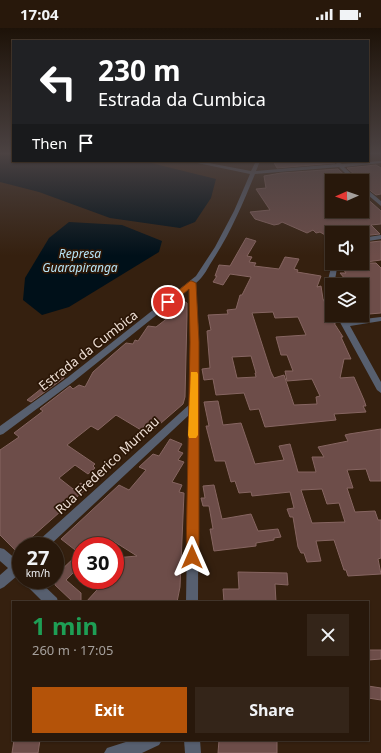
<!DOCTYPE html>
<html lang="en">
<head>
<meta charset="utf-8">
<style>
  body { margin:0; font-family:"Noto Sans",sans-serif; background:#342519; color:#f1f3f6; height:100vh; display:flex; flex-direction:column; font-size:15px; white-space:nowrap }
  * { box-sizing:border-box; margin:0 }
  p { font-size:13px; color:#a5a09d }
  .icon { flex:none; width:22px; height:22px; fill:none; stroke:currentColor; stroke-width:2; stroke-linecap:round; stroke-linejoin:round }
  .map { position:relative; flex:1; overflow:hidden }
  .drawer { position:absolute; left:12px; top:573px; width:357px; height:140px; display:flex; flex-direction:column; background:#28180b; border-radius:0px; box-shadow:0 1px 3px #0004,0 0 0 1px #44372c }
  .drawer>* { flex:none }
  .top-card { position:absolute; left:12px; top:12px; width:357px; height:122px; border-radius:0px; box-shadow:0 1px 3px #0004,0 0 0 1px #44372c; background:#202124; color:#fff; overflow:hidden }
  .needle { width:26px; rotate:268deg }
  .tools { position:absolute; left:325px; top:146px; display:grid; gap:8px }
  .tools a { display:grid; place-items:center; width:44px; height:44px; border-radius:0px; background:#28180b; box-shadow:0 1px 3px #0004,0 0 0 1px #44372c; font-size:20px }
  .speed { position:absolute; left:12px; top:509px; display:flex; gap:8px; font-size:20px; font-weight:700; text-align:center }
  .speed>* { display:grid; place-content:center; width:52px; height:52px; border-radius:50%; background:#28180b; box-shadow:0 1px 3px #0004,0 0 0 1px #44372c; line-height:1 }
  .speed small { font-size:10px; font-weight:400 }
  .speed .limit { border:6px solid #d22; background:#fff; color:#111 }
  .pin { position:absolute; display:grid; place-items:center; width:34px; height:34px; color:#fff; margin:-17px; border:2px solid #fff; border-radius:50%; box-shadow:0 1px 4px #0007 }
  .me { position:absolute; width:44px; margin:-22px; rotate:0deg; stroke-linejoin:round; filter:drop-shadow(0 0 3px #0008) }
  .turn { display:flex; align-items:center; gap:14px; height:84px; padding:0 20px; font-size:18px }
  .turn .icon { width:52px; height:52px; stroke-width:2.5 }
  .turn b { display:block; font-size:28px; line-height:34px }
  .then { display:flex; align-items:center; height:38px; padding:0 20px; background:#0003; gap:8px; font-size:15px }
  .round { display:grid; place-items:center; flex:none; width:42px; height:42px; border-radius:0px; background:#342519 }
  .overview { display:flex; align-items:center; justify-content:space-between; height:68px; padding:0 20px }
  h1 { font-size:24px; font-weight:700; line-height:30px; color:#1e9e55 }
  .button { display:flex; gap:8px; margin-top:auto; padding:8px 20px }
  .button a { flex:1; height:46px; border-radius:0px; background:#b45309; color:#fff; font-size:16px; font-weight:700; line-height:46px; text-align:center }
  .button a+a { background:#342519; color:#f1f3f6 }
  .status { display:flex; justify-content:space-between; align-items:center; height:28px; padding:0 20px; background:#28180b; direction:ltr }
  .status svg { height:11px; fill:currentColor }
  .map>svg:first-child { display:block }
</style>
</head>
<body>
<div class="status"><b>17:04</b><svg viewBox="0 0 49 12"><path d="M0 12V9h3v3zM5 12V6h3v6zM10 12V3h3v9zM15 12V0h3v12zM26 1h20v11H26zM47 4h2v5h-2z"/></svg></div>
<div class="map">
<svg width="381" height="725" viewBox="0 0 381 725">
  <rect width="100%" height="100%" fill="#35200f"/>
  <g fill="#001019">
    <polygon points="0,126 13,126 13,133 143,133 216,151 211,170 195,194 180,200 110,190 39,164 0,154"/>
    <polygon points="69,194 122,197 162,213 159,224 69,279 42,287 23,272 25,250 49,210"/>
  </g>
  <g fill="#6d4d49" stroke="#866561" fill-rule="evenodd">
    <polygon points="273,133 337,133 335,135 277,140"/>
    <polygon points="376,137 381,140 381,166 376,167 362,156 362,153 347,140"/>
    <polygon points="338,141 351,153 332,153 332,185 362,183 362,164 366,167 364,168 381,183 381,196 371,197 380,206 362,208 362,205 332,205 332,211 320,204 316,205 313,202 307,205 282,194 279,196 274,197 255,191 250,184 270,182 256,161 266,160 264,148 281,145"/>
    <path d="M246,210l10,3 -9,15 5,1 -3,5 7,1 -2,3 25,3 6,-12 14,2 -5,10 4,1 -1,2 24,4 -4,11 4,-1 2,13 13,24h-2l9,14h-2l10,22h-7l-4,19 14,-1 10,23 2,6h-3l3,6 -32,2 2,6 -71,7 -6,-18 -9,1 -6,-17 -28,2 -3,-16 -9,1 -2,-11 8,-1 -3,-37 4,-1 -3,-15 20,-1 -1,-4 9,-1 4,-14h2l9,-18 -21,-3 -7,11 -10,-3 4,-6h-2l4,-11 11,1zM273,284l2,6 23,-1 8,18 -30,2 5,18h6l6,16h-8l2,10 25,-2 8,17 -4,1 1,7 -23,1 -10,-30 -10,3 -3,-6 -19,-59zM251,328l5,17h-1l1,4 -19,1 -5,-21z"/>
    <polygon points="381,213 381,232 366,234 362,231 362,215"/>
    <polygon points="346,235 376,235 381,240 381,285 369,286 362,277 362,257 350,257 340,245 346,245 343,241 349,239"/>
    <polygon points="182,272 187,275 187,287 185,369 183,376 153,402 145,397 141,402 116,387 98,402 91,398 67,417 95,436 93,438 95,440 88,446 75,437 59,450 73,461 81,455 87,460 16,523 0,507 0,422 19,409 14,405 43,383 40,381 70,358 73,361 79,357 85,359 93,344 111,328 126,315 133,316 135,312 138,313 148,298 156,299 173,286 167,283"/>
    <polygon points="61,345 64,350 31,374 27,372"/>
    <path d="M218,373l5,24 18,-2 14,41 29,-4 -5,-14 11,-2 8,28h18l-4,-15h12l-6,-10 30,-6 -3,-6 4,-1 32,-5v52h-11l-4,-12 -19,1 6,18h-6l8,24 20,-1 3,9h3v38l-3,1 3,15 -33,2 -2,-6h-2l-10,-30 -18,1 5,20 -14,1 -3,-9h-3l-3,-6 -5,-30h-3l-3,-8 7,-1 -4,-16 -38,4 -1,-4 -12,1 -4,-12 -4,1 -6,-21h-10l-9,-35h3l-5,-24zM322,461l5,15 12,-1 6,19 -33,1 -11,-33z"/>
    <polygon points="170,411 182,416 178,423 183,425 178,432 184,434 172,454 182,457 179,464 184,465 180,559 177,574 86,574 106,552 115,552 115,530 137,528 110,511 103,518 81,518 81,537 66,552 81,565 81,574 73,574 55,557 55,548 79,525 61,511 119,457 129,462 146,442 139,439 153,426 159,428"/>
    <polygon points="214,457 222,491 251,486 258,503 278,501 281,509 274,510 274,512 256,515 256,518 214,523 210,501 213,501 209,478 203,478 201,470 205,470 203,458"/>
    <polygon points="238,544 287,545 288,557 275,556 276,574 224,574 223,561 239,561"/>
    <polygon points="368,622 381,622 381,631 368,632"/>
    <polygon points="368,658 381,660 381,672 368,670"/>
    <polygon points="14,712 40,712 38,725 12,725"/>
    <polygon points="219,712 277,712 277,725 218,725"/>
  </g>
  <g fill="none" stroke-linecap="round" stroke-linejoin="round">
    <g fill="#575f6f" fill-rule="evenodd">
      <path d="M188,133h10l53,10 5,-10h4l-4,10 81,-7 -1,-1 2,-1 4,2 39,-3v2l-37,4 15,14h-6l-14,-14 -84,7c-12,29 -24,58 -41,84 -6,9 -10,19 -18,25l3,59 -1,260h-12l3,-187 -140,131h-14l2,-4 153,-138 1,-62 -2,-53 -116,93 -70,52 -3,1v-9l67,-48 129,-102 19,-29 19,-36 16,-37z"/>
      <polygon points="362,157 381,173 381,178 362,162"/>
      <polygon points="381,207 381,211 362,214 362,210"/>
      <polygon points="332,235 338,235 334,257 332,257 332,271 328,269 328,252"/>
      <polygon points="336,287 344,287 347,293 381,289 381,293 350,298 381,354 381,365 377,362"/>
      <polygon points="0,520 4,521 17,532 21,532 21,550 17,548 4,559 0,561 0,547 8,540 0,533"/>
      <polygon points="23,552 38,552 57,570 58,574 43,574 25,556"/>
      <polygon points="132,712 162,712 159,717 142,725 104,725 107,720"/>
      <polygon points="184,712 200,712 201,725 185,725"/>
    </g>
  </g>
  <linearGradient id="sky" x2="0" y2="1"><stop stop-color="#1d1208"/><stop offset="0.55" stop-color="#4b4242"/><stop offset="1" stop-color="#4b4242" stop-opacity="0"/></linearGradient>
  <rect width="381" height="228" fill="url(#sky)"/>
  <polygon fill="#b45309" stroke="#753606" points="190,253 192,253 196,255 199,314 199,529 197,533 192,534 188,533 186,529 190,314 189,261 171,276 165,276 164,274"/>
  <polygon fill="#f59e0b" points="191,344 197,344 198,346 198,407 196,410 189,410 188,407"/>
  <g text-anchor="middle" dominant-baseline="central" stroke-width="3.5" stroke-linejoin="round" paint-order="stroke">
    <g font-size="12" font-style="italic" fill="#b6e4f7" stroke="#2b1606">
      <text x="80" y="225">Represa<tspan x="80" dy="14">Guarapiranga</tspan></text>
    </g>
    <g font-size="13" fill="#eedfd5" stroke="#2b1606">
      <text transform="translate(88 322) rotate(-38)">Estrada da Cumbica</text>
      <text transform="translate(107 437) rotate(-43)">Rua Frederico Murnau</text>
    </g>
  </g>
</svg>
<div class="tools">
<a><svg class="needle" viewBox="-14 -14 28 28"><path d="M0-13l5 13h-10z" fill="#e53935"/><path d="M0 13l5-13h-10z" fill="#a5a09d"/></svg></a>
<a><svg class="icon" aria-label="sound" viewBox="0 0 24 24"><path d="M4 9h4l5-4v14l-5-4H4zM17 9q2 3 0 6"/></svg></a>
<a><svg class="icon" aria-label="layers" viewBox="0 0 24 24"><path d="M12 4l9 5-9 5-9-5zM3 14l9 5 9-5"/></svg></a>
</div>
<div class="speed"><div>27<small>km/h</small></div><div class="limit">30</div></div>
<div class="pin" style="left:168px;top:274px;background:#d93025"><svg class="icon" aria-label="arrive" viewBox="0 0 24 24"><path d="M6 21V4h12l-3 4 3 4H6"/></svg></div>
<svg class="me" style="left:192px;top:529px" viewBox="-20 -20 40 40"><path d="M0-17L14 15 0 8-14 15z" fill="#b45309" stroke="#fff" stroke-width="4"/></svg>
<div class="top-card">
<div class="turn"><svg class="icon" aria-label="left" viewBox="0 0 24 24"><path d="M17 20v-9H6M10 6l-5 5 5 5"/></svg><div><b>230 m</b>Estrada da Cumbica</div></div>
<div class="then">Then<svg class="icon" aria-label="arrive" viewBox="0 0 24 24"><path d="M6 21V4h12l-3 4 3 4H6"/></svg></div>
</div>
<section class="drawer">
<div class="overview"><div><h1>1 min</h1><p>260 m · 17:05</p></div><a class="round"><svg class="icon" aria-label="close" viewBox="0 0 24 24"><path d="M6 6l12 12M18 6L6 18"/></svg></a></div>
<div class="button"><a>Exit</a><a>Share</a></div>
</section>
</div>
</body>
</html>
